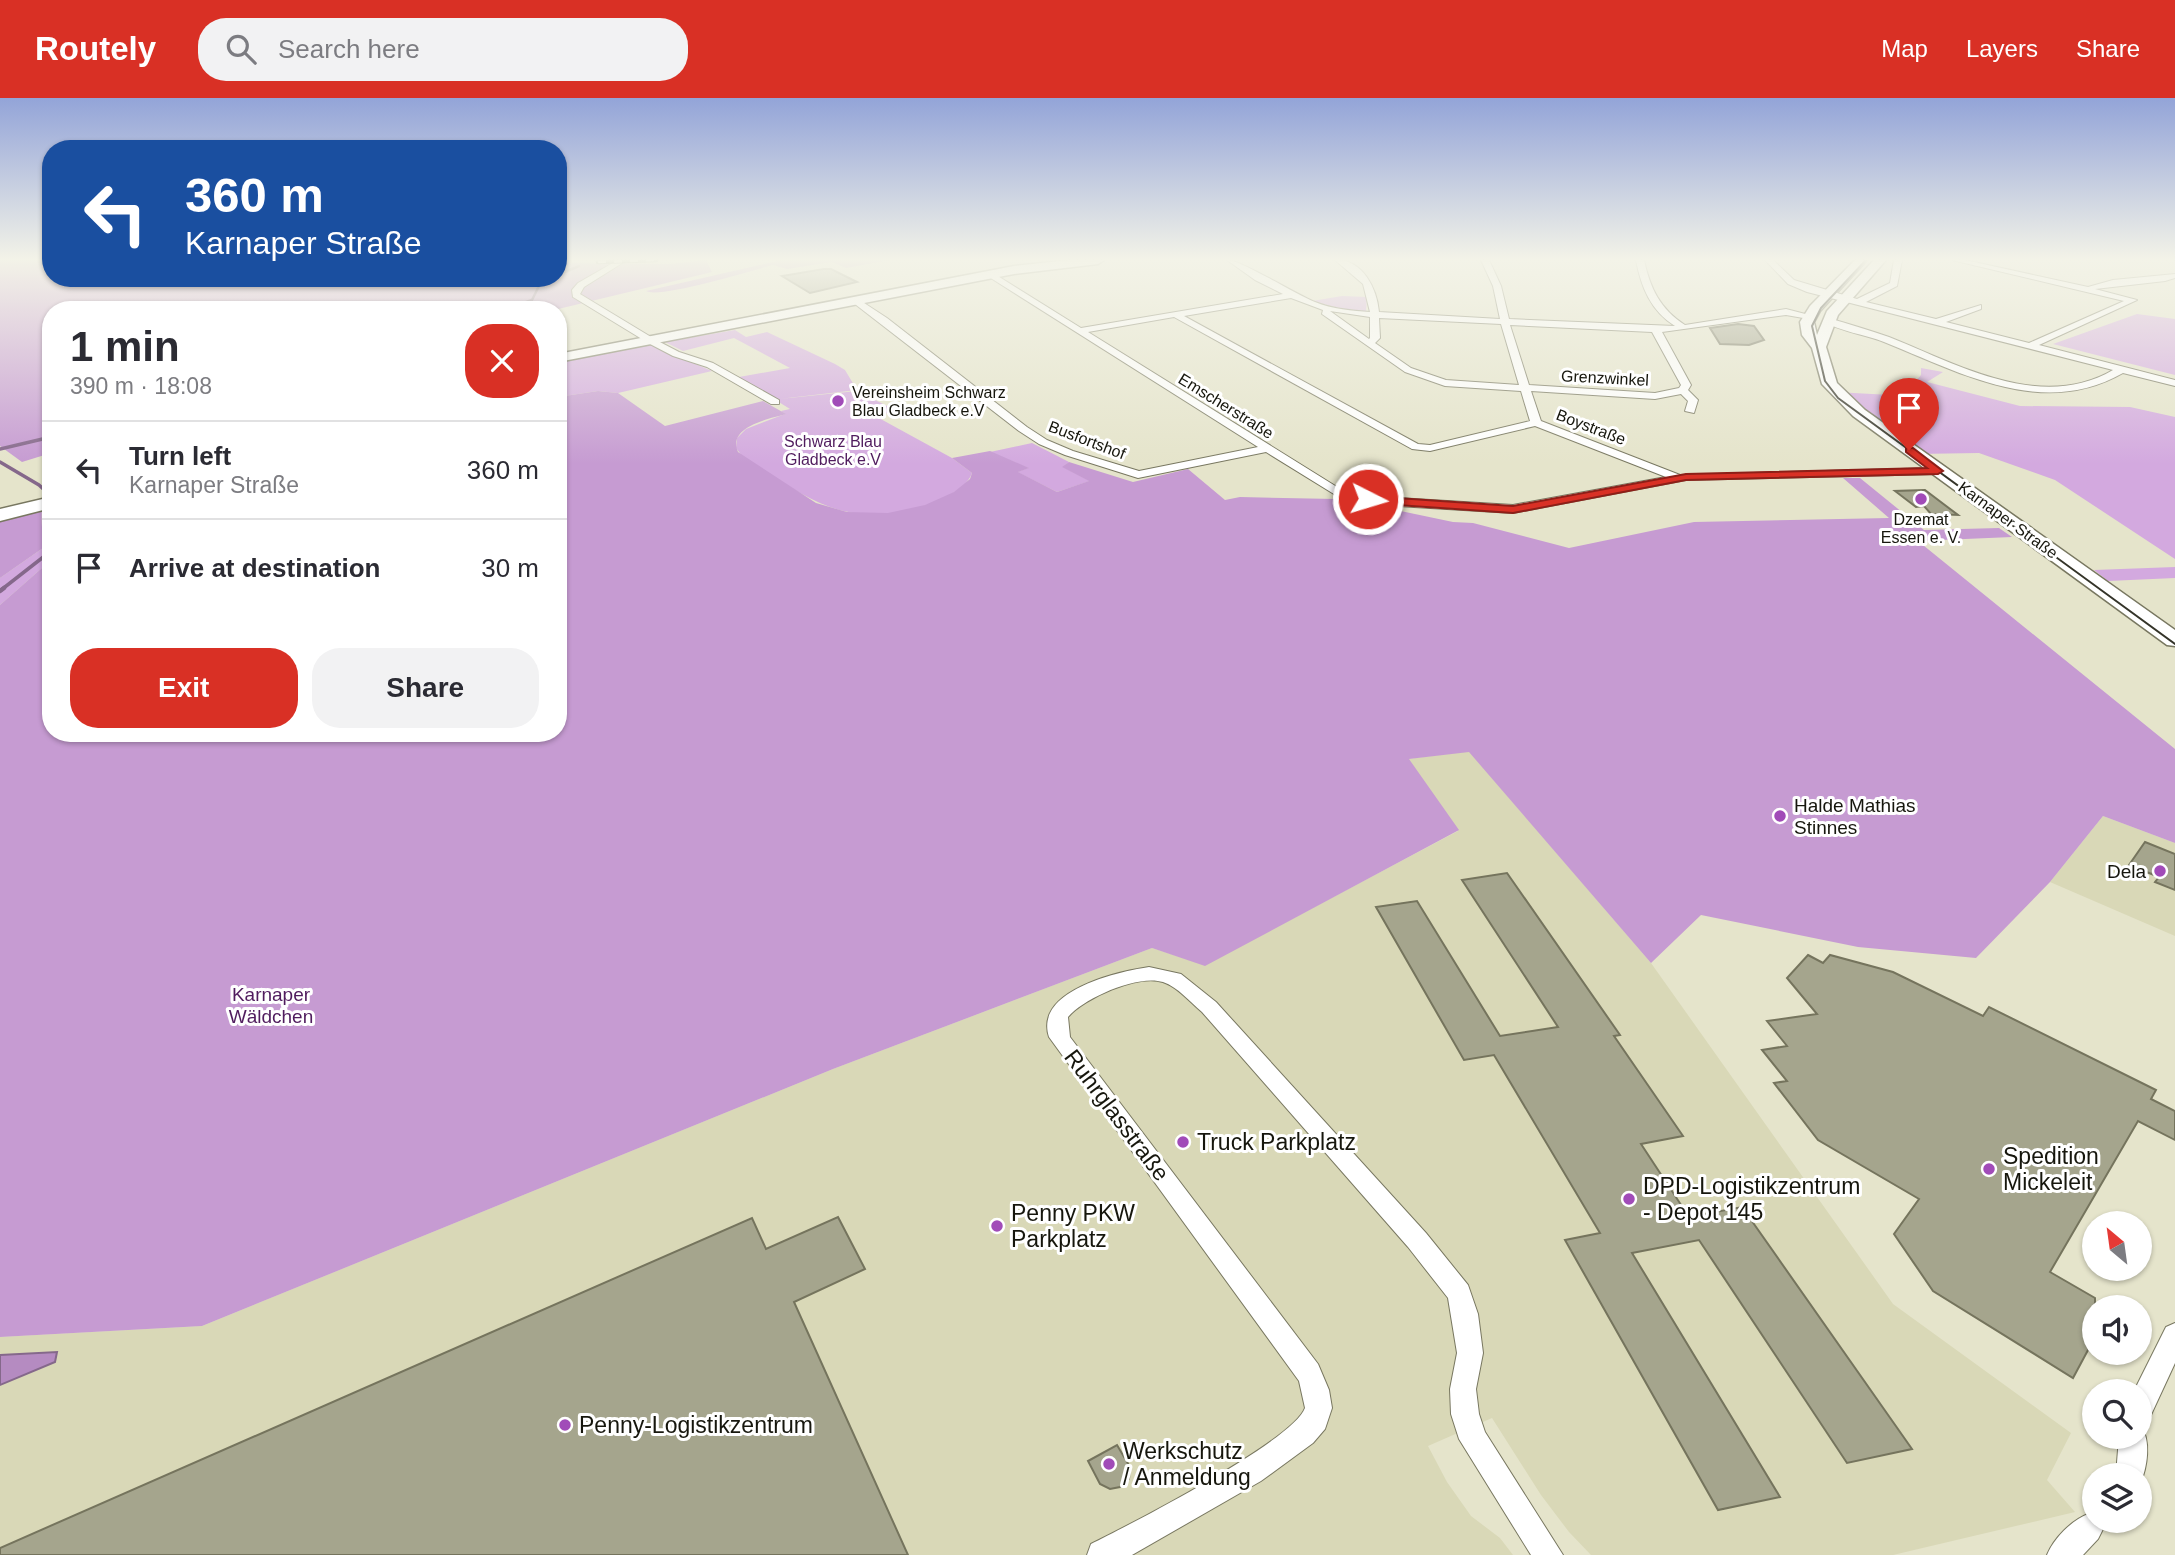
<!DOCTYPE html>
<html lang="en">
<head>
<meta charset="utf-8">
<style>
  body { margin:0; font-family:Helvetica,sans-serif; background:#f2f2f3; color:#2b2b33; height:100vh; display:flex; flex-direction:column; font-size:26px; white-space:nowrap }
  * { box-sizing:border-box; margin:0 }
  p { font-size:23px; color:#7c7c81 }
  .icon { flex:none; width:38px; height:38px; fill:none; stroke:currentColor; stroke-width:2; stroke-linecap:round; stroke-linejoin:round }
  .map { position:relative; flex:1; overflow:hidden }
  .panel { position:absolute; left:42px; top:203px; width:525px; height:441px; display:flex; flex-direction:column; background:#fff; border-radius:28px; box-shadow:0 2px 5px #0004 }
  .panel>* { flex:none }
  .guide { position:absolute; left:42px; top:42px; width:525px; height:147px; border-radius:28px; box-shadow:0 2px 5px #0004; background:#1a4fa0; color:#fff; overflow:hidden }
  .needle { width:46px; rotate:331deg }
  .buttons { position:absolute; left:2082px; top:1113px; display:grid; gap:14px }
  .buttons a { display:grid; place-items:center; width:70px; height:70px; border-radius:50%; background:#fff; box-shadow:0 2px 5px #0004; font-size:35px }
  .pin { position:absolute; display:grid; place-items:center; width:60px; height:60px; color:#fff; margin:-72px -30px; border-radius:50% 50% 50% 0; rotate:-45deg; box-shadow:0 0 7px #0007 }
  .pin .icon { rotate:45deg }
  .me { position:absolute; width:77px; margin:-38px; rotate:95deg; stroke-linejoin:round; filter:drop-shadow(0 0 5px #0008) }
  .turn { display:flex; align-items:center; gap:24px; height:147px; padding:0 28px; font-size:32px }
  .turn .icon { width:91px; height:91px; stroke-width:2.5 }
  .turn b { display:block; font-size:49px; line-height:60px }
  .round { display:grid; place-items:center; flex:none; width:74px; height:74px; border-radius:28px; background:#f2f2f3 }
  .headline { display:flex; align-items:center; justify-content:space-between; height:119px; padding:0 28px }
  h1 { font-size:42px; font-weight:600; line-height:52px }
  .button { display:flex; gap:14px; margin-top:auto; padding:14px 28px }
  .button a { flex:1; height:80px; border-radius:28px; background:#d93025; color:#fff; font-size:28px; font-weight:600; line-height:80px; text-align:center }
  .button a+a { background:#f2f2f3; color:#2b2b33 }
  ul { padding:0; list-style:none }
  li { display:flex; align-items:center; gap:21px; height:98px; padding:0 28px; border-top:2px solid #e1e1e2 }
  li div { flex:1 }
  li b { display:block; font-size:26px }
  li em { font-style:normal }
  header { display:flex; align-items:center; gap:42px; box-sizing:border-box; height:98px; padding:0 35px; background:#d93025; color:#fff }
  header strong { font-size:33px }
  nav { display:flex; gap:38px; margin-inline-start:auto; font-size:24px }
  .search { width:490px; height:63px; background:#f2f2f3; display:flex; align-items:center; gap:18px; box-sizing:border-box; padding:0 24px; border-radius:28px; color:#7c7c81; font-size:26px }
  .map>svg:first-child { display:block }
</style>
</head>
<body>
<header>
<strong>Routely</strong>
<div class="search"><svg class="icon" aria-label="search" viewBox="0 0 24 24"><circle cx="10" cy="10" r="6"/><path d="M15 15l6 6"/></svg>Search here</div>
<nav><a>Map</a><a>Layers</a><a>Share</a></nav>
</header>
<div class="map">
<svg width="2175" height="1457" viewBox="0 0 2175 1457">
  <rect width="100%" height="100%" fill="#e5e4cb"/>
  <g fill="#d9d8b7">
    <polygon points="1469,653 1651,865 1893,1206 2071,1335 2047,1382 2075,1414 1893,1457 1591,1457 1569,1434 1541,1397 1492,1320 1428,1348 1447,1384 1471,1418 1500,1440 1513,1457 0,1457 0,1239 202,1228 833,971 1152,850 1205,867 1458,733 1408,661"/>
    <polygon points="2103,718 2175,745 2175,838 2050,784"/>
  </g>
  <g fill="#d3a9df">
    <polygon points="1342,198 1367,199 1366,213 1351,213 1312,203"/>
    <polygon points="2137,216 2175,221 2175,277 2053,246"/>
    <path d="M735,232l11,7 21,-5 68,32 10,6 12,20 -78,9 78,-8 38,19 -18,7 75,41 20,15c-6,16 -27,25 -42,31 -85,28 -121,-5 -188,-48l-6,-8 1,-10 9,-9 39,-15 -4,-3 9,-2 -51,-32 51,-9 -56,-30 -51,13 -18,-9z"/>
    <polygon points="651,247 712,273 618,295 598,293 558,299 558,265"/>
    <polygon points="1921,270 1943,274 1927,284 2020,308 2130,309 2175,319 2175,461 2055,382 1979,355 1916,356 1835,294 1909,298 1909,291 1921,277"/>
    <polygon points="1032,345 1069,364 1063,369 1090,383 1057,394 1017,374 1028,370 990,354"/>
    <polygon points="51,407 51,462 0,507 0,480 43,450 41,409"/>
    <polygon points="2175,469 2175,480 2108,483 2094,472"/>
  </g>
  <g fill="#c69bd2">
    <polygon points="0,162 51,162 51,180 558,180 558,165 669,166 706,162 712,174 554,212 299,212 254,207 242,210 190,205 188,208 190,212 51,212 51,355 22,364 0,348"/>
    <path d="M782,162h108l-44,8 -14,-6 -45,7 -14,-4c-20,5 -114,34 -127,26z"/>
    <path d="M598,293l20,2 47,33 98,-25 23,13c-18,5 -59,13 -48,38l78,51 31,9 41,1 37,-8 29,-13 16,-13 2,-6 -20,-15 38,-7 39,17 -11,4 39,20 32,-11 -27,-14 7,-5 64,20 55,-13 37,31 15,-3 96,2 36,6 81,17 20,1 96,25 125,-26 195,-4 -46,-40h17l64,52 75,-2 13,9 -94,4 257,208v94l-72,-27 -53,66 -74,76 -118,-11 -157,-32 -50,48 -182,-211 -60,7 50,71 -254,136 -53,-18 -319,121 -631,257 -202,11v-732l51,-45v173h507v-336z"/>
    <polygon points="41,409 43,450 0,480 0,420"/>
  </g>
  <polygon fill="#b58bc1" stroke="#85688b" stroke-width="2" points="57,1254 55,1264 0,1287 0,1257"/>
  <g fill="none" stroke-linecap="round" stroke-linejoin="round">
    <g stroke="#85688b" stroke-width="2.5">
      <polyline points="558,177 579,168"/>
      <polyline points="502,212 532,202 539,188 553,180"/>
    </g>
    <g stroke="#85688b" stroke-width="3.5">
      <polyline points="0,351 51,339"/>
      <polyline points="0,364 39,387 51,398"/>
      <polyline points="1,492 51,453"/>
    </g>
    <polyline stroke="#85688b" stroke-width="4.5" points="0,493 4,490"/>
  </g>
  <g fill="#a5a58d" stroke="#75745d" stroke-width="2">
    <polygon points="824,171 831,171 857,184 810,195 782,178"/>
    <polygon points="1738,226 1754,228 1764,242 1749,247 1720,246 1710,230"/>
    <polygon points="1925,392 1958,417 1931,416 1924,408 1916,409 1895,393"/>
    <polygon points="2145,744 2175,756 2175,792 2155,784 2159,779 2129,767"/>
    <polygon points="1507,775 1620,937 1614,938 1683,1038 1641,1046 1689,1119 1742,1109 1912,1351 1847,1365 1699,1142 1632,1155 1780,1399 1718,1412 1565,1142 1600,1135 1494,957 1464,962 1376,809 1417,803 1500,938 1558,929 1462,782"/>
    <polygon points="1808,857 1823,865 1830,857 1893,874 1983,918 1989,909 2156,992 2151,1001 2175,1013 2175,1042 2138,1023 2050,1174 2095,1200 2095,1239 2073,1280 1933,1193 1894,1136 1919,1101 1818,1042 1774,985 1787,983 1762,952 1787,948 1767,923 1817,916 1787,880"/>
    <polygon points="838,1119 865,1171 794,1204 908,1457 0,1457 0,1450 752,1120 766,1151"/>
    <polygon points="1117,1347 1130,1369 1129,1381 1120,1389 1110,1391 1100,1386 1088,1363"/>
  </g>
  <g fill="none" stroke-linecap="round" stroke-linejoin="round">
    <g stroke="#787760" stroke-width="2">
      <g id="street">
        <polygon points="618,162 627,162 584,189 580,196 656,242 679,254 713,265 779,302 779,306 771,306 707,269 673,258 650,246 573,199 572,192 578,185"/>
        <path d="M1227,162c12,-1 70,35 88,42 17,7 38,9 55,10l-7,-28 -28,-24c28,-1 42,29 44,52l121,7 -7,-33 -12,-26h8l12,26 8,33 166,7c-24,-15 -34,-39 -39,-66h8c6,28 16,49 41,65l101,-16 27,7 -4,3 -23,-4 -124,17 29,53 -3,5 10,10 -4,13 -9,-2 3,-10 -7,-7 -26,5 -124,-8 10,30 139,54 258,-7 6,3 -6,3 -252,6 -173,33 -132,-8 -39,-6 -76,-47 -128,26 -73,-23 -26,-11 -20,-13 -168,-130 7,-2 29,19 140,109 20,13 26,11 66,20 119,-24 -272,-172 7,-2 88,55 202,-34 -28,-14zM1291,200l32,12 -1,4 83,58 40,14 76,5 9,30 -100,24 -12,-1 -234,-128zM1330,213l40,6v21l-1,1zM1174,219l238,132 18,2 105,-25 131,51 -153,28 -132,-8 -36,-5 -257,-160zM1379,220l122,6 18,61 -73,-5 -35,-12 -36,-25 5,-5zM1510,227l142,7 29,53 -2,3 -24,5 -126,-8z"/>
        <path d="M1765,162h8l21,20 63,19 33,-16 4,-23h8l-5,26 -31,16 70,17 45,-14v4l-35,13 83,21 95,-42 -172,-41h13l123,27 25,-7 62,-6v4l-10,3 -70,8 42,11 -98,45 136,35v6l-52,-13c-80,46 -162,0 -239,-31 -19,-8 -44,-10 -61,-21l5,-3c21,6 41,12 61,19 70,28 152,75 224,33l-306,-78 -19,-8z"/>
        <path d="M1149,869l32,7 35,28 210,231 42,52 10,29 5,39 -7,36 3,25 6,18 78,123h-32l-72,-116 -8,-25 -1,-25 7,-36 -9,-55 -40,-51 -206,-235c-12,-10 -24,-25 -39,-30 -25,-8 -79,16 -95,35l2,20 248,327 11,26 3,18 -7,21 -12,14 -52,38 -129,74h-45l4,-11c38,-19 202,-103 214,-136l-6,-27 -250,-344c-15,-46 67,-65 100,-70z"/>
        <polygon points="2175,1225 2175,1265 2150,1319 2140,1323 2140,1293 2134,1293 2166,1229"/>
        <path d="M2140,1328c12,13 7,43 0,58v-9h-24l3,-38h21z"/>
        <path d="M2088,1416l7,3v4h4l4,8 -5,10 -15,16h-36c7,-17 24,-34 41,-41z"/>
      </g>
    </g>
    <g stroke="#787760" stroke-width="3">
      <g id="secondary">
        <polygon points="1070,162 1104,162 1098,166 1014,176 558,264 558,256 1014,168"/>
        <polygon points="1855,162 1867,162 1820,213 1814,224 1817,237 1827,213 1874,162 1886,162 1838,217 1826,249 1837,285 1865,312 2175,532 2175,548 2167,547 1853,318 1822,286 1812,250 1802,237 1800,224 1810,208"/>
        <polygon points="51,399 51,410 0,423 0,411"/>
      </g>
    </g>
    <use href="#street" fill="#fff" fill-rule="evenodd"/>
    <use href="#secondary" fill="#fff" fill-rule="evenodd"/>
    <polyline stroke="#343429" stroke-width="2" points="1866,162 1821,210 1812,228 1825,283 1838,300 2175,546"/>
    <g stroke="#343429" stroke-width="4.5">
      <polyline id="rail" points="598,164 656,162"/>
    </g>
    <use href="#rail" stroke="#fff" stroke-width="2.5" stroke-dasharray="8" stroke-linecap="butt"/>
  </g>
  <linearGradient id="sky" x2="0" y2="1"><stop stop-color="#93a4d8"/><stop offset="0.44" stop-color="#f3f3e8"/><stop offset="1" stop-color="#f3f3e8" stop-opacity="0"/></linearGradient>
  <rect width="2175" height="366" fill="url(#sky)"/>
  <polygon fill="#d93025" stroke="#8d1f18" stroke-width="2" points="1906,350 1913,350 1943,373 1938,376 1686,382 1513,415 1368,405 1363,401 1368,398 1513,408 1686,376 1927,370 1906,354"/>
  <g fill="#a14bb8" stroke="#fff" stroke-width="2.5">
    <circle cx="838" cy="303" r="7"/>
    <circle cx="1921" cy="401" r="7"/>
    <circle cx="1780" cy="718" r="7"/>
    <circle cx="2160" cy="773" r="7"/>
    <circle cx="1183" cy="1044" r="7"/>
    <circle cx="1989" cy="1071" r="7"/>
    <circle cx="1629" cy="1101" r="7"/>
    <circle cx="997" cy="1128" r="7"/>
    <circle cx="565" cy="1327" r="7"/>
    <circle cx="1109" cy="1366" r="7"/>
  </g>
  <g text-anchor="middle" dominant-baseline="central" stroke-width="6" stroke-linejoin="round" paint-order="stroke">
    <g font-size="16" fill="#16160d" stroke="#fff">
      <text transform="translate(1605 280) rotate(3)">Grenzwinkel</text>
      <text transform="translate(1226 308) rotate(32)">Emscherstraße</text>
      <text transform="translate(1591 329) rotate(21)">Boystraße</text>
      <text transform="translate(1087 342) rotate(21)">Busfortshof</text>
      <text transform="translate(2008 422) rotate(36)">Karnaper Straße</text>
    </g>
    <g font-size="16" fill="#16160d" stroke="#fff" text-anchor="start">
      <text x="852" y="294">Vereinsheim Schwarz<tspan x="852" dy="18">Blau Gladbeck e.V</tspan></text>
      <text x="1921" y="421" text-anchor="middle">Dzemat<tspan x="1921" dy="18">Essen e. V.</tspan></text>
    </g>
    <g font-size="16" fill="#501c5e" stroke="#fff">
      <text x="833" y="343">Schwarz Blau<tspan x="833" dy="18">Gladbeck e.V</tspan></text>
    </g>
    <g font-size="19" fill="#16160d" stroke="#fff" text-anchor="start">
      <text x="1794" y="707">Halde Mathias<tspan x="1794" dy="22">Stinnes</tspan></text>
      <text x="2146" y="773" text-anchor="end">Dela</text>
    </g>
    <g font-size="19" fill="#501c5e" stroke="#fff">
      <text x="271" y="896">Karnaper<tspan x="271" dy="22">Wäldchen</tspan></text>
    </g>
    <g font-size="23" fill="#16160d" stroke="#fff">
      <text transform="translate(1117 1017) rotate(53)">Ruhrglasstraße</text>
    </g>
    <g font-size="23" fill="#16160d" stroke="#fff" text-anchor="start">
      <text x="1197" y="1044">Truck Parkplatz</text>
      <text x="2003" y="1058">Spedition<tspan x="2003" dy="26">Mickeleit</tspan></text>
      <text x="1643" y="1088">DPD-Logistikzentrum<tspan x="1643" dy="26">- Depot 145</tspan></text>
      <text x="1011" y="1115">Penny PKW<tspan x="1011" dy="26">Parkplatz</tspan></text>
      <text x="579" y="1327">Penny-Logistikzentrum</text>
      <text x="1123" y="1353">Werkschutz<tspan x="1123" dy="26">/ Anmeldung</tspan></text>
    </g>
  </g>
</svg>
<div class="buttons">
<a><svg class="needle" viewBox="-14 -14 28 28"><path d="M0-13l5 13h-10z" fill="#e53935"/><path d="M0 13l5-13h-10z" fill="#7c7c81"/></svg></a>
<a><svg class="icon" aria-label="sound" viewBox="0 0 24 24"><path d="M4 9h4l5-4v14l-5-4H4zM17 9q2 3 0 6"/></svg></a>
<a><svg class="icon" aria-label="search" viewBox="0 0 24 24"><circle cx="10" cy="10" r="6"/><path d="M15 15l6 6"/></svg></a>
<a><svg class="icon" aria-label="layers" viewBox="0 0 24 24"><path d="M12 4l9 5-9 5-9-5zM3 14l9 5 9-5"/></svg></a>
</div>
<div class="pin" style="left:1909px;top:352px;background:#d93025"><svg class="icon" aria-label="arrive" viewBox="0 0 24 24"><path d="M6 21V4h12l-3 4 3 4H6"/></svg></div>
<svg class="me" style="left:1368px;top:401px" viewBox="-20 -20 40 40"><circle r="17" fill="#d93025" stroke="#fff" stroke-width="3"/><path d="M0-11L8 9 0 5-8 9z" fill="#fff"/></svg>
<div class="guide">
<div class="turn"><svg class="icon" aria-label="left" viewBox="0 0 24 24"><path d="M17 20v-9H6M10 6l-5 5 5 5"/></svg><div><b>360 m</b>Karnaper Straße</div></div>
</div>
<section class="panel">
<div class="headline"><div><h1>1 min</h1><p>390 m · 18:08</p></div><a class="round" style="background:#d93025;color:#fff"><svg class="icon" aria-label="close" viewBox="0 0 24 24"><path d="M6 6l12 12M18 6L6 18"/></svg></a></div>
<ul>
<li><svg class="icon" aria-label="left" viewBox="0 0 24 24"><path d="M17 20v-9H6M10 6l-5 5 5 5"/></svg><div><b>Turn left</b><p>Karnaper Straße</p></div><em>360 m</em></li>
<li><svg class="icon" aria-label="arrive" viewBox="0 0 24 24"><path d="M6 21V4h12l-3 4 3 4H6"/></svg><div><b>Arrive at destination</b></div><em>30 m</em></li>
</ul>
<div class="button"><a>Exit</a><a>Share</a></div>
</section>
</div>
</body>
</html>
